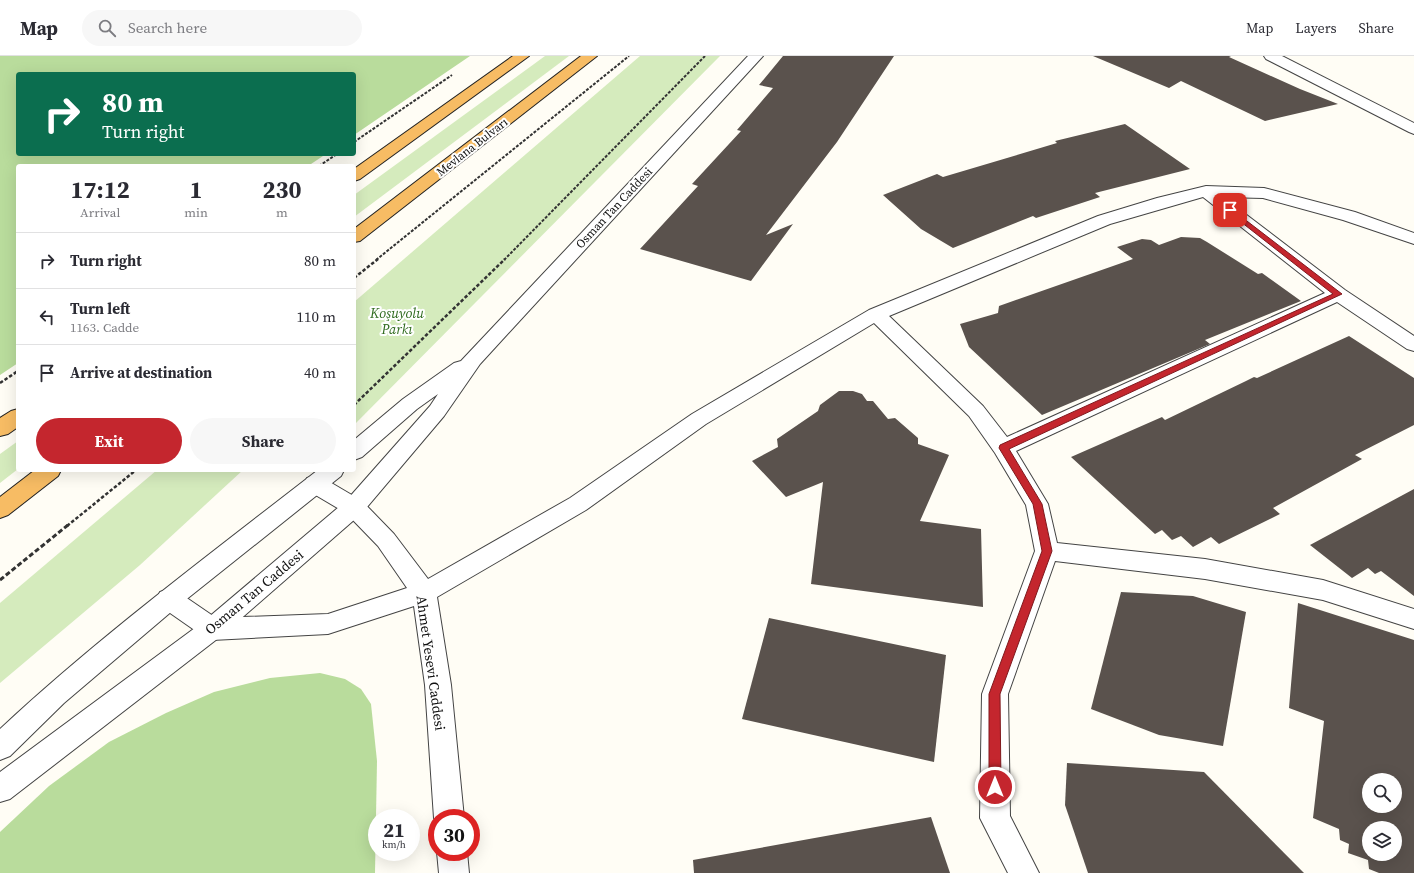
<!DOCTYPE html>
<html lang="en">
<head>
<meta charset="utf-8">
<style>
  body { margin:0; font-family:"Source Serif 4",serif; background:#f7f7f7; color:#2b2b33; height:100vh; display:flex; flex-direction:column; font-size:15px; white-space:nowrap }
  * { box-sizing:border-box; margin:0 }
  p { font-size:13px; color:#7c7c81 }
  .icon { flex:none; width:22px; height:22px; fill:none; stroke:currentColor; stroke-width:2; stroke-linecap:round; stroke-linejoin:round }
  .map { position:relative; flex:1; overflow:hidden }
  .drawer { position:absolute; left:16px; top:108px; width:340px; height:308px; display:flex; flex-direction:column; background:#fff; border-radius:4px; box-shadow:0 4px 16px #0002 }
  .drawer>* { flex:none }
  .hud { position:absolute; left:16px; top:16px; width:340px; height:84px; border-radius:4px; box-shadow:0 4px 16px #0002; background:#0b6e4f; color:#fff; overflow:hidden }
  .controls { position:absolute; left:1362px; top:717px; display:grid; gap:8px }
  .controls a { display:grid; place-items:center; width:40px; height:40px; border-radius:50%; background:#fff; box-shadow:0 4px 16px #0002; font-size:20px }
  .speed { position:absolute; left:368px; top:753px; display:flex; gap:8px; font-size:20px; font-weight:700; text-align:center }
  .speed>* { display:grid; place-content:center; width:52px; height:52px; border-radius:50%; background:#fff; box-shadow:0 4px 16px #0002; line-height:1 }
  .speed small { font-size:10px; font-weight:400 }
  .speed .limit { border:6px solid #d22; background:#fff; color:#111 }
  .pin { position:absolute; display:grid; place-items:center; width:34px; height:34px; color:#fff; margin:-17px; border-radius:8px; box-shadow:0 2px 6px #0006 }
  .me { position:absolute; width:44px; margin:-22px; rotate:0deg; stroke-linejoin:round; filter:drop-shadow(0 0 3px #0008) }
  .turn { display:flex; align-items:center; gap:14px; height:84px; padding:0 20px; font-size:18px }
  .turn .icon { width:52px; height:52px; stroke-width:2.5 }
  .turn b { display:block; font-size:28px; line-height:34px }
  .eta { display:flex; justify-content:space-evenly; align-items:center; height:68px; text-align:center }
  .eta b { font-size:24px; font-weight:700; line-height:28px }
  .button { display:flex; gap:8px; margin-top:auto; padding:8px 20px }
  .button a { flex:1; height:46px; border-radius:24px; background:#c4262e; color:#fff; font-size:16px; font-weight:700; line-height:46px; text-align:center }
  .button a+a { background:#f7f7f7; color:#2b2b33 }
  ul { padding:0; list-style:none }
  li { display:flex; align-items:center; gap:12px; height:56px; padding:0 20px; border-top:1px solid #e1e1e2 }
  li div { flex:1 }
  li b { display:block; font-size:15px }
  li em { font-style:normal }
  header { display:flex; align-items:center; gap:24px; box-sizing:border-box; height:56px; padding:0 20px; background:#fff; border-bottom:1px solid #e1e1e2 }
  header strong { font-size:19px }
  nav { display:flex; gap:22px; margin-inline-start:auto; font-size:14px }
  .search { width:280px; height:36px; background:#f7f7f7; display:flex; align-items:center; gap:10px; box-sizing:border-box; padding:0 14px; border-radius:22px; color:#7c7c81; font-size:15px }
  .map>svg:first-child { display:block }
</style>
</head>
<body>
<header>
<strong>Map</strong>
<div class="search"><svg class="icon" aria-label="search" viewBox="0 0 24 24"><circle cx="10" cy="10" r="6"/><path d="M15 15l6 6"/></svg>Search here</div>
<nav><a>Map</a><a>Layers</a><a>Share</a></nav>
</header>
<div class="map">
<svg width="1414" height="817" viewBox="0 0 1414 817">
  <rect width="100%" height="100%" fill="#fffdf5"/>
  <g fill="#d5ebbd">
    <polygon points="545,0 569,0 354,161 354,139"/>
    <polygon points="640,0 720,0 354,369 354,246"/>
    <polygon points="18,385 18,413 0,427 0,398"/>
    <polygon points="157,414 243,414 140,509 0,627 0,547"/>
  </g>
  <g fill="#b9dc9c">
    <polygon points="0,0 470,0 354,79 354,18 18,18 18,98 326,98 308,110 18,110 18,307 0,319"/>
    <polygon points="320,617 345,623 361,633 371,648 377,705 375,817 0,817 0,776 49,730 109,686 166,657 214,636 270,622"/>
  </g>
  <g fill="#5a524d" fill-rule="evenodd">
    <polygon points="783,0 894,0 837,86 766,179 793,168 751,225 640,193 698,130 692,128 741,75 737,74 773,32 759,29"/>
    <polygon points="1093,0 1231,0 1229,1 1300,33 1338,48 1265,65 1181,25 1169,32"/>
    <polygon points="1125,68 1190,113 1095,137 1100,141 1036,162 1033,160 953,192 921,173 883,139 937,118 943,121 1057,87 1055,85"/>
    <polygon points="1181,181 1200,182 1207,186 1258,218 1262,217 1301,245 1205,284 1210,288 1042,359 969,291 960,268 998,257 999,250 1133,203 1117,191 1142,183 1151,184 1159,189"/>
    <polygon points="1349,280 1414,322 1414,369 1355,399 1362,403 1273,452 1280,458 1219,488 1211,481 1193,491 1181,480 1172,484 1162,474 1155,478 1071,401 1162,361 1165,364 1246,325 1254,321 1257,322"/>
    <polygon points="839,335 853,335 862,338 867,345 873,345 888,363 895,362 918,382 918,388 949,399 920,465 981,473 983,551 811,528 823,426 786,441 752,405 778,391 777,383 818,355 820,349"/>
    <polygon points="1414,433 1414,540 1381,515 1375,518 1368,512 1352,522 1310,489"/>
    <polygon points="1121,536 1193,540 1246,556 1223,690 1159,679 1091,653"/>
    <path d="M1298,547l116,37v233h-35l-10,-4 -1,-9 -20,-7 1,-9 -9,-4 -1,-11 -26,-11 11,-97 -35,-13zM1369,724h26v26h-26zM1369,772h26v26h-26z"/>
    <polygon points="769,562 946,599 934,706 742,663"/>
    <polygon points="1067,707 1204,716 1304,817 1088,817 1065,749"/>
    <polygon points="931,761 950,817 694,817 693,804"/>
  </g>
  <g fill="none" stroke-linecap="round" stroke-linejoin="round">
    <g stroke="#444" stroke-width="2">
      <g id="minor">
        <polygon points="1264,0 1282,0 1414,67 1414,78 1409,76 1266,3"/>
        <path d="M1206,130l58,2 91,24 59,21v11l-71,-24 -80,-22 -40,-1 122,93 69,46v15l-7,-2 -70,-47 -321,149 32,53 9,39 148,16 118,21 91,29v20l-91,-29 -118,-21 -150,-18 -47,133 2,122 29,57h-31l-28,-55 2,-124 53,-143 -9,-46 -31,-52 -26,-37 -95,-93 -168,101 -120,86 -149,87 14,88 13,133h-27v6l-3,-6 -9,-133 -11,-79 -86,28 -116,6 -9,-4 -43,-30 -3,-7 3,-7 9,-3 9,3 38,26 112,-4 79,-26 -29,-42 -32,-33 -39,-23 -3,-6 3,-6 8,-2 8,2 39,23 32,33 34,45 142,-81 122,-84 177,-104 229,-94 59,-18zM1203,141l122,96 -318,144 -24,-31 -94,-90 221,-92z"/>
        <polygon points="437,796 467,796 469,817 439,817"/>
      </g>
    </g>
    <g stroke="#444" stroke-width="2">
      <g id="tertiary">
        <polygon points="748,0 763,0 480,308 444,360 362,457 221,580 10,743 0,746 0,716 203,566 346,445 430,350 438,338 417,353 362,401 354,404 354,384 403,343 454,307 461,305"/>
        <path d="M318,414h26l-3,6 -163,130 -114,97 -54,53 -10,4v-31c100,-93 210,-175 318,-259z"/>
      </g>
    </g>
    <g stroke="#222" stroke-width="2">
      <g id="trunk">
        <polygon points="513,0 529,0 360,123 354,125 354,113"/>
        <polygon points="581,0 597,0 360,185 354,186 354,173"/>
        <polygon points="18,353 18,371 8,378 0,380 0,362 11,355"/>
        <polygon points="35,414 61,414 58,420 8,459 0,462 0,441"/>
      </g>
    </g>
    <g stroke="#333" stroke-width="2" stroke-dasharray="3 1.5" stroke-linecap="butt">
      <polyline points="354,86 452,19"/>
      <polyline points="319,110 337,98"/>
      <polyline points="376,204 629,0"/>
      <polyline points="504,204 705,0"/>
    </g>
    <g stroke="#333" stroke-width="2.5" stroke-dasharray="3.5 2" stroke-linecap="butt">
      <polyline points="354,222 378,203"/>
      <polyline points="0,327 18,315"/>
      <polyline points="354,349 505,203"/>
      <polyline points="67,470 136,414"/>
    </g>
    <polyline stroke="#333" stroke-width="3" stroke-dasharray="5 2.5" stroke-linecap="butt" points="0,524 68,469"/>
    <use href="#minor" fill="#fff" fill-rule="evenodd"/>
    <use href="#tertiary" fill="#fff" fill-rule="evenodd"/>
    <use href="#trunk" fill="#f7bc64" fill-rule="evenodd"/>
  </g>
  <polygon fill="#c4262e" stroke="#7f191e" points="1230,152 1342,238 1009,393 1042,448 1052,495 1000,638 1001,731 999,735 995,737 991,735 989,731 989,638 1042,495 1033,448 999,392 1000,389 1333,238 1227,155 1227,153"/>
  <g text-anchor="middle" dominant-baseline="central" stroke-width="4" stroke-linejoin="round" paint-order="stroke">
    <g font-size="12" fill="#111" stroke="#fff">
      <text transform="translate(472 91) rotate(-38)">Mevlana Bulvarı</text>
      <text transform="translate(614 152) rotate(-47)">Osman Tan Caddesi</text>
    </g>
    <g font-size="14" font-style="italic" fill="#2f6b1f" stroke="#fff">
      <text x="397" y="257">Koşuyolu<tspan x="397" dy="16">Parkı</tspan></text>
    </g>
    <g font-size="14" fill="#111" stroke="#fff">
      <text transform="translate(254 536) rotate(-40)">Osman Tan Caddesi</text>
      <text transform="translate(431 607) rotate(82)">Ahmet Yesevi Caddesi</text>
    </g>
  </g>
</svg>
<div class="controls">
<a><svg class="icon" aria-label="search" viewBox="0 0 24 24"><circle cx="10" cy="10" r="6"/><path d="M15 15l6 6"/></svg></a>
<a><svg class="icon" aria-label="layers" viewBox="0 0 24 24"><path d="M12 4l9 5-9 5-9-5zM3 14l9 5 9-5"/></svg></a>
</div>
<div class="speed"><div>21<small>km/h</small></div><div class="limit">30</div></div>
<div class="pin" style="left:1230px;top:154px;background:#d93025"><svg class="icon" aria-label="arrive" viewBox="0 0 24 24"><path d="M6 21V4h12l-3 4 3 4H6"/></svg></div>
<svg class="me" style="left:995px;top:731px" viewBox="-20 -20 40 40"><circle r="17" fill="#c4262e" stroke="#fff" stroke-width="3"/><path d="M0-11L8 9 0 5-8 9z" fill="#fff"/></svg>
<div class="hud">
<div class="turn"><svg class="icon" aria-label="right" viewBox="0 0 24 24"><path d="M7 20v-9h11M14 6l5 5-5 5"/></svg><div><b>80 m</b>Turn right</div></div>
</div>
<section class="drawer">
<div class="eta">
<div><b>17:12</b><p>Arrival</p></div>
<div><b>1</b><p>min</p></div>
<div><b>230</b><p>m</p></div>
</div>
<ul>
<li><svg class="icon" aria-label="right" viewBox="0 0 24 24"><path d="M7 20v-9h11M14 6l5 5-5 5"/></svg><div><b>Turn right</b></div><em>80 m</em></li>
<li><svg class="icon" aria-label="left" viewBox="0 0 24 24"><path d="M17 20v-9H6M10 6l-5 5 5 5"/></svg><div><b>Turn left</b><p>1163. Cadde</p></div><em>110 m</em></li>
<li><svg class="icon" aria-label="arrive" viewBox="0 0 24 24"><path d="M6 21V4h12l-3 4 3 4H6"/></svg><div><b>Arrive at destination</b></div><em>40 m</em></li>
</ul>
<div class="button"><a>Exit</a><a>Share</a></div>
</section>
</div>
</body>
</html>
